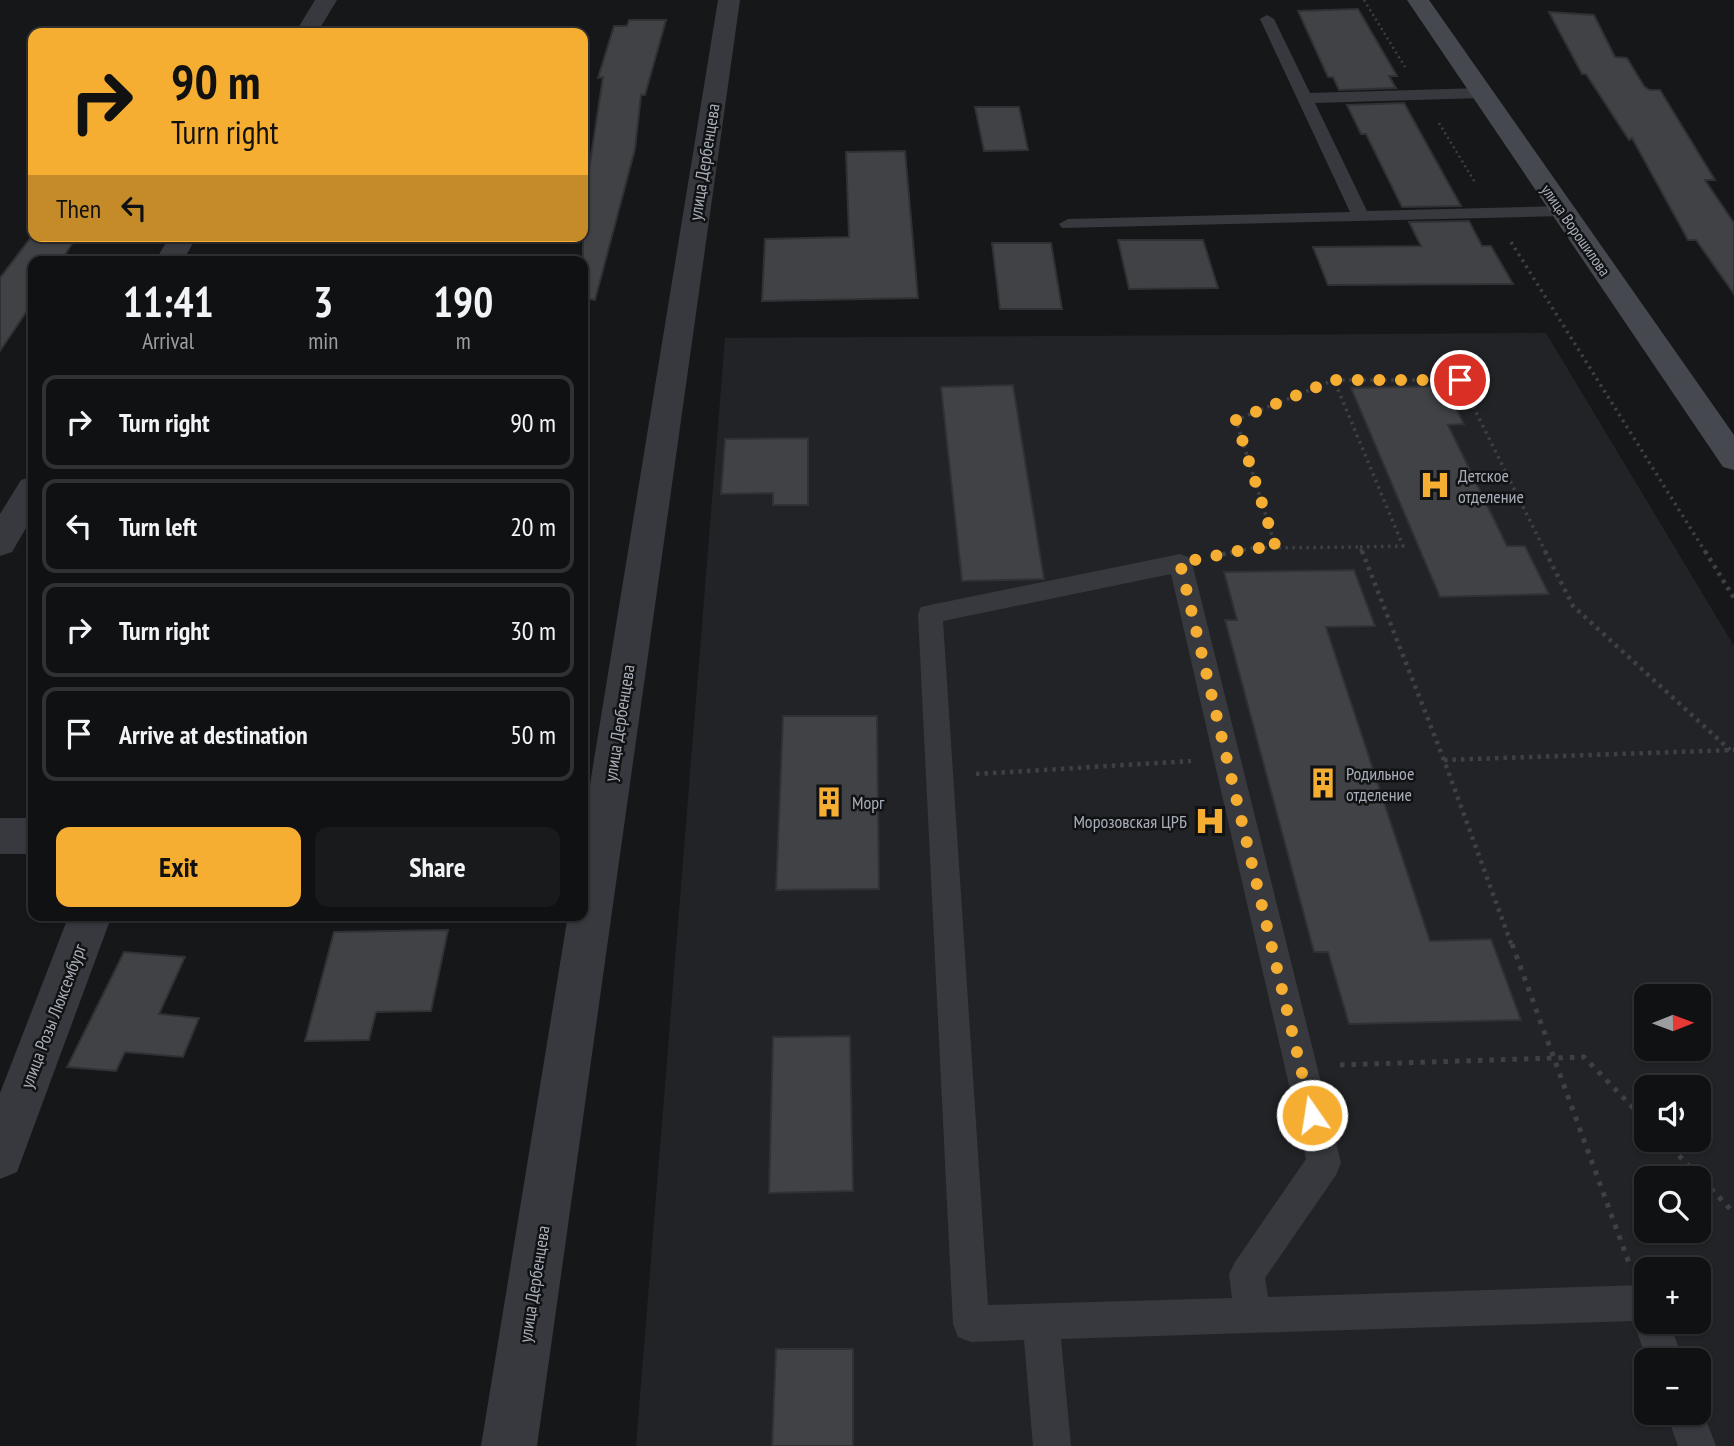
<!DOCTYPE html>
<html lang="en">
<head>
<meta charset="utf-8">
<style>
  body { margin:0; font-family:"PT Sans Narrow",sans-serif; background:#191a1c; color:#f1f3f6; height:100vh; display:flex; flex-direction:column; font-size:26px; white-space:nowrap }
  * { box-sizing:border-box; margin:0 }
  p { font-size:23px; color:#9c9da0 }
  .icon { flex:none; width:38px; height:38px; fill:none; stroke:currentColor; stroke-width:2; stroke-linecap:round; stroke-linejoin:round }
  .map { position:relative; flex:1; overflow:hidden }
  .details { position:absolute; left:28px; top:256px; width:560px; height:665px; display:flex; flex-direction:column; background:#101113; border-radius:14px; box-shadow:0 2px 5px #0004,0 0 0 2px #303133 }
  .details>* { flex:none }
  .banner { position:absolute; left:28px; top:28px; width:560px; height:214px; border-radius:14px; box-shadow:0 2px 5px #0004,0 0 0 2px #303133; background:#f5ae32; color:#111; overflow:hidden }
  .needle { width:46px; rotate:89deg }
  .tools { position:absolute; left:1634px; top:984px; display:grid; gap:14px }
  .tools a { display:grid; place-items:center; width:77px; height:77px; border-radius:14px; background:#101113; box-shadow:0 2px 5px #0004,0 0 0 2px #303133; font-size:35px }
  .pin { position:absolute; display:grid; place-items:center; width:60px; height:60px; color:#fff; margin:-30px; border:4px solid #fff; border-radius:50%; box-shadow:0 2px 7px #0007 }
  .me { position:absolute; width:77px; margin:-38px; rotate:347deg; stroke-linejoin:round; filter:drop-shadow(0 0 5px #0008) }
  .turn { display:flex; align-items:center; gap:24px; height:147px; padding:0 28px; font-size:32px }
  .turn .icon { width:91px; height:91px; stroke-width:2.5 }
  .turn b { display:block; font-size:49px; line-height:60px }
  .then { display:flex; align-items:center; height:66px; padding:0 28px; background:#0003; gap:14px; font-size:26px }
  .eta { display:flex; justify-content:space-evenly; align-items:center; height:119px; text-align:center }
  .eta b { font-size:42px; font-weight:700; line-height:49px }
  .action { display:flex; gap:14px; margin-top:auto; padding:14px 28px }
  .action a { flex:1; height:80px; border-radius:14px; background:#f5ae32; color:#111; font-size:28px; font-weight:700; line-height:80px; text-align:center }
  .action a+a { background:#191a1c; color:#f1f3f6 }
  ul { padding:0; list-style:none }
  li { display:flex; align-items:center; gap:21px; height:94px; margin:0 14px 10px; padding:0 14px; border:4px solid #303133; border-radius:14px }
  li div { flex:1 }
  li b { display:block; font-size:26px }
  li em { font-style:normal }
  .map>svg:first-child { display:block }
</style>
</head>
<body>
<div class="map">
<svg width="1734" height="1446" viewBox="0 0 1734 1446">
  <rect width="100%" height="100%" fill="#161719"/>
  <path fill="#222326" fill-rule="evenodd" d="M1546,333l188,313v800h-1098l89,-1108zM1647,996h52v52h-52zM1647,1087h52v52h-52zM1647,1178h52v52h-52zM1647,1269h52v52h-52zM1647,1360h52v52h-52z"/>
  <g fill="#404246" stroke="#303135" stroke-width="2">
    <polygon points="1358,9 1397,76 1389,76 1396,88 1339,90 1333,77 1328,77 1298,11"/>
    <polygon points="1549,12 1594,15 1615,57 1627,58 1644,86 1649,90 1660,90 1715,180 1705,180 1734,223 1734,294 1696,240 1688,240 1632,138 1629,140 1586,74 1582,74"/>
    <polygon points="629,20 666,20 645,95 641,95 635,149 595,300 583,298 583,189 586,189 603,77 598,78 614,26 627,26"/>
    <polygon points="1404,103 1461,206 1402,207 1366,134 1361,134 1347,105"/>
    <polygon points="975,107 1019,107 1028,150 984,151"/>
    <polygon points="905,151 918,298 762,301 765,239 849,237 846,152"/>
    <polygon points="1469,221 1482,246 1491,246 1513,284 1328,285 1313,247 1421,246 1409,222"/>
    <polygon points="32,236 77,236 61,261 33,261 33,302 0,351 0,278"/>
    <polygon points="1118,240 1203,240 1218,288 1129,289"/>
    <polygon points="992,243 1051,243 1062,309 1000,309"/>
    <polygon points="1013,385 1044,579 962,581 941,387"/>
    <polygon points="1445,386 1464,424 1448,425 1507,546 1525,546 1549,594 1440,597 1351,388"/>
    <polygon points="808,438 808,505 773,505 773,493 721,494 725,439"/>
    <polygon points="1354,570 1375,626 1326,627 1430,941 1491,939 1521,1020 1349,1024 1328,952 1314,952 1225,620 1237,620 1224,572"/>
    <polygon points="783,716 877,716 879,889 776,890"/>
    <polygon points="448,930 431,1011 376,1012 369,1040 305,1041 334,932"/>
    <polygon points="124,952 185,957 159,1014 199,1018 183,1057 125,1052 116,1071 67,1067"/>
    <polygon points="850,1036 853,1191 769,1193 773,1037"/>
    <polygon points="776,1349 853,1349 853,1446 772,1446"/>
  </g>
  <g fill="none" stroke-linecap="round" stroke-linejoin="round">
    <g stroke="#3d4045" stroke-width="2.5" stroke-dasharray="2 3.5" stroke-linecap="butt">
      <polyline points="1364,0 1405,67"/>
      <polyline points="1439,123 1476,184"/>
    </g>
    <g stroke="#3d4045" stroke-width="3.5" stroke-dasharray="2.5 4.5" stroke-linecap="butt">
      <polyline points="1511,242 1706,553"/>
      <polyline points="1360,547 1403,546 1334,380 1460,380 1546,553"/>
      <polyline points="1276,548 1236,420 1334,380"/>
      <polyline points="1230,553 1252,548 1360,547 1362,553"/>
    </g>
    <g stroke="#3d4045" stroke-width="4.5" stroke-dasharray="3.5 5" stroke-linecap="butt">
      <polyline points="1362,551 1444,760 1512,946"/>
      <polyline points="1545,551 1573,606 1730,750"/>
      <polyline points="1705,551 1734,598"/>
      <polyline points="1214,556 1238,551"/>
      <polyline points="1444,760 1734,750"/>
      <polyline points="976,774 1191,761"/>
    </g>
    <g stroke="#3d4045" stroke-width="5" stroke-dasharray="4.5 7" stroke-linecap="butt">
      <polyline points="1512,944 1629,1263"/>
      <polyline points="1340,1065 1584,1057 1647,1122"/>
      <polyline points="1663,1139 1734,1213"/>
    </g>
    <g fill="#37393e" fill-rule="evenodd">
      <polygon points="1267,15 1274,19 1310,93 1482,88 1490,93 1482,98 1315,103 1367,211 1563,206 1572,211 1563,216 1062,228 1059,224 1068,219 1350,212 1260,19"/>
      <path d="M1180,554l8,3 4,6 149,600 -5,12 -71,103 3,19 376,-12 3,1v35h22l14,39h-36l-14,-39 -572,18 10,107h-38l-9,-106 -53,2 -13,-5 -5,-13 -35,-710 3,-7 9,-2zM1171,574l135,585 -71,103 -6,12 3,24 -244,7 -45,-684z"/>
      <polygon points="1699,1401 1716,1446 1678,1446 1666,1412 1699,1412"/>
    </g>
    <g fill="#37393e" fill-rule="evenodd">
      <polygon points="315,0 337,0 317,33 295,33"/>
      <polygon points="718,0 740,0 537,1446 481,1446 568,915 583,915 583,827"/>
      <polygon points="170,236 197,236 183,261 155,261"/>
      <polygon points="33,476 33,516 12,552 0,556 0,514 21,480"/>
      <rect x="0" y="818" width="33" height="36"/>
      <polygon points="69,915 112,915 17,1172 0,1179 0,1093"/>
    </g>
    <polygon fill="#45484e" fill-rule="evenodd" points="1407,0 1429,0 1734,435 1734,470 1723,467"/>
  </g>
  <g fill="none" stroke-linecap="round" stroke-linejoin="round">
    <polyline stroke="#f5ae32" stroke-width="12" stroke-dasharray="0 21.6" points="1312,1115 1180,563 1252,548 1276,548 1236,420 1334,380 1460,380"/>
  </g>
  <defs>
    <g id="hospital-bare" transform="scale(2.415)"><path d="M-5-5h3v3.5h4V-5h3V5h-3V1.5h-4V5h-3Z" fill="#f5ae32" stroke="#111214" stroke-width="2.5" paint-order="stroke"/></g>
    <g id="building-bare" transform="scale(2.415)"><path d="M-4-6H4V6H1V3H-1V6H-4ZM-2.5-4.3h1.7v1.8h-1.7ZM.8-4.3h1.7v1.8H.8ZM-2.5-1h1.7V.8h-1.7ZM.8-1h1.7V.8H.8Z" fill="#f5ae32" stroke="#111214" stroke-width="2.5" paint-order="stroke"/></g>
  </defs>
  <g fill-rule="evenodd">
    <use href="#hospital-bare" x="1435" y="485"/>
    <use href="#building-bare" x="1323" y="783"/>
    <use href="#building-bare" x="829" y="802"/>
    <use href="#hospital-bare" x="1210" y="821"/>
  </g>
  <g text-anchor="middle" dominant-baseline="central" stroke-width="5" stroke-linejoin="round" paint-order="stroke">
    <g font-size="16" fill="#a8aeb9" stroke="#111214">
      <text transform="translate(1576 230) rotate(55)">улица Ворошилова</text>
    </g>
    <g font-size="18" fill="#a8aeb9" stroke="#111214">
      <text transform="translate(704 162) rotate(-81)">улица Дербенцева</text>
      <text transform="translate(619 723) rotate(-81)">улица Дербенцева</text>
      <text transform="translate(53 1016) rotate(-69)">улица Розы Люксембург</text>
      <text transform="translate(534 1284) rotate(-81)">улица Дербенцева</text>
    </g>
    <g font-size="18" fill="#a8aeb9" stroke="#111214" text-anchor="start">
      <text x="1458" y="475">Детское<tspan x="1458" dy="21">отделение</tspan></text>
      <text x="1346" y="773">Родильное<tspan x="1346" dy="21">отделение</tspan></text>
      <text x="852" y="802">Морг</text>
      <text x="1187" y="821" text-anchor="end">Морозовская ЦРБ</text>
    </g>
  </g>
</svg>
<div class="tools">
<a><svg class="needle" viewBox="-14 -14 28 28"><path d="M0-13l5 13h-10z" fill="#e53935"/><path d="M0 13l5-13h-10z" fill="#9c9da0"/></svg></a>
<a><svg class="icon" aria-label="sound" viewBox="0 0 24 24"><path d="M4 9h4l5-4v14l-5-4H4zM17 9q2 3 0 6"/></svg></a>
<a><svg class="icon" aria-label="search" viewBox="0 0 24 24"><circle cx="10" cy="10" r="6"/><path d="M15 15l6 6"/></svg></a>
<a>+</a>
<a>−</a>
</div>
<div class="pin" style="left:1460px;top:380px;background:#d93025"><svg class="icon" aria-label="arrive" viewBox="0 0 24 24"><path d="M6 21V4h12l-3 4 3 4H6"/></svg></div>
<svg class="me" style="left:1312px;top:1115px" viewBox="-20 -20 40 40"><circle r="17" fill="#f5ae32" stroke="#fff" stroke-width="3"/><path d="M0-11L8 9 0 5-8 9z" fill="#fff"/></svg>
<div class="banner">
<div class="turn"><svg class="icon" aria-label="right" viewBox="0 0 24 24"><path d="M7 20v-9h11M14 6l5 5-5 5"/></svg><div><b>90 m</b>Turn right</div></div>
<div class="then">Then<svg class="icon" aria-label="left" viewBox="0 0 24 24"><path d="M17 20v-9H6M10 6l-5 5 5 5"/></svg></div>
</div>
<section class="details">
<div class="eta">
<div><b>11:41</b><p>Arrival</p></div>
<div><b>3</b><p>min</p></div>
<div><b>190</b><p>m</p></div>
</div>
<ul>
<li><svg class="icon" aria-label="right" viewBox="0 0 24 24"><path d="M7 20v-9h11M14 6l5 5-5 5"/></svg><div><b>Turn right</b></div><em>90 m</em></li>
<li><svg class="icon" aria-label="left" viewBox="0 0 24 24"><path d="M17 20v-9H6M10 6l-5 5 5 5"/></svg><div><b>Turn left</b></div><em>20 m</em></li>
<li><svg class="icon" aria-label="right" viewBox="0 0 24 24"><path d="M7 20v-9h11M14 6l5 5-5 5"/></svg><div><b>Turn right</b></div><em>30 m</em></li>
<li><svg class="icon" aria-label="arrive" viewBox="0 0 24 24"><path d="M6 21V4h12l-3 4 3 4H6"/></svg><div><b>Arrive at destination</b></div><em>50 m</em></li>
</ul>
<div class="action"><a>Exit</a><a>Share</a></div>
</section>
</div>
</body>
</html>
